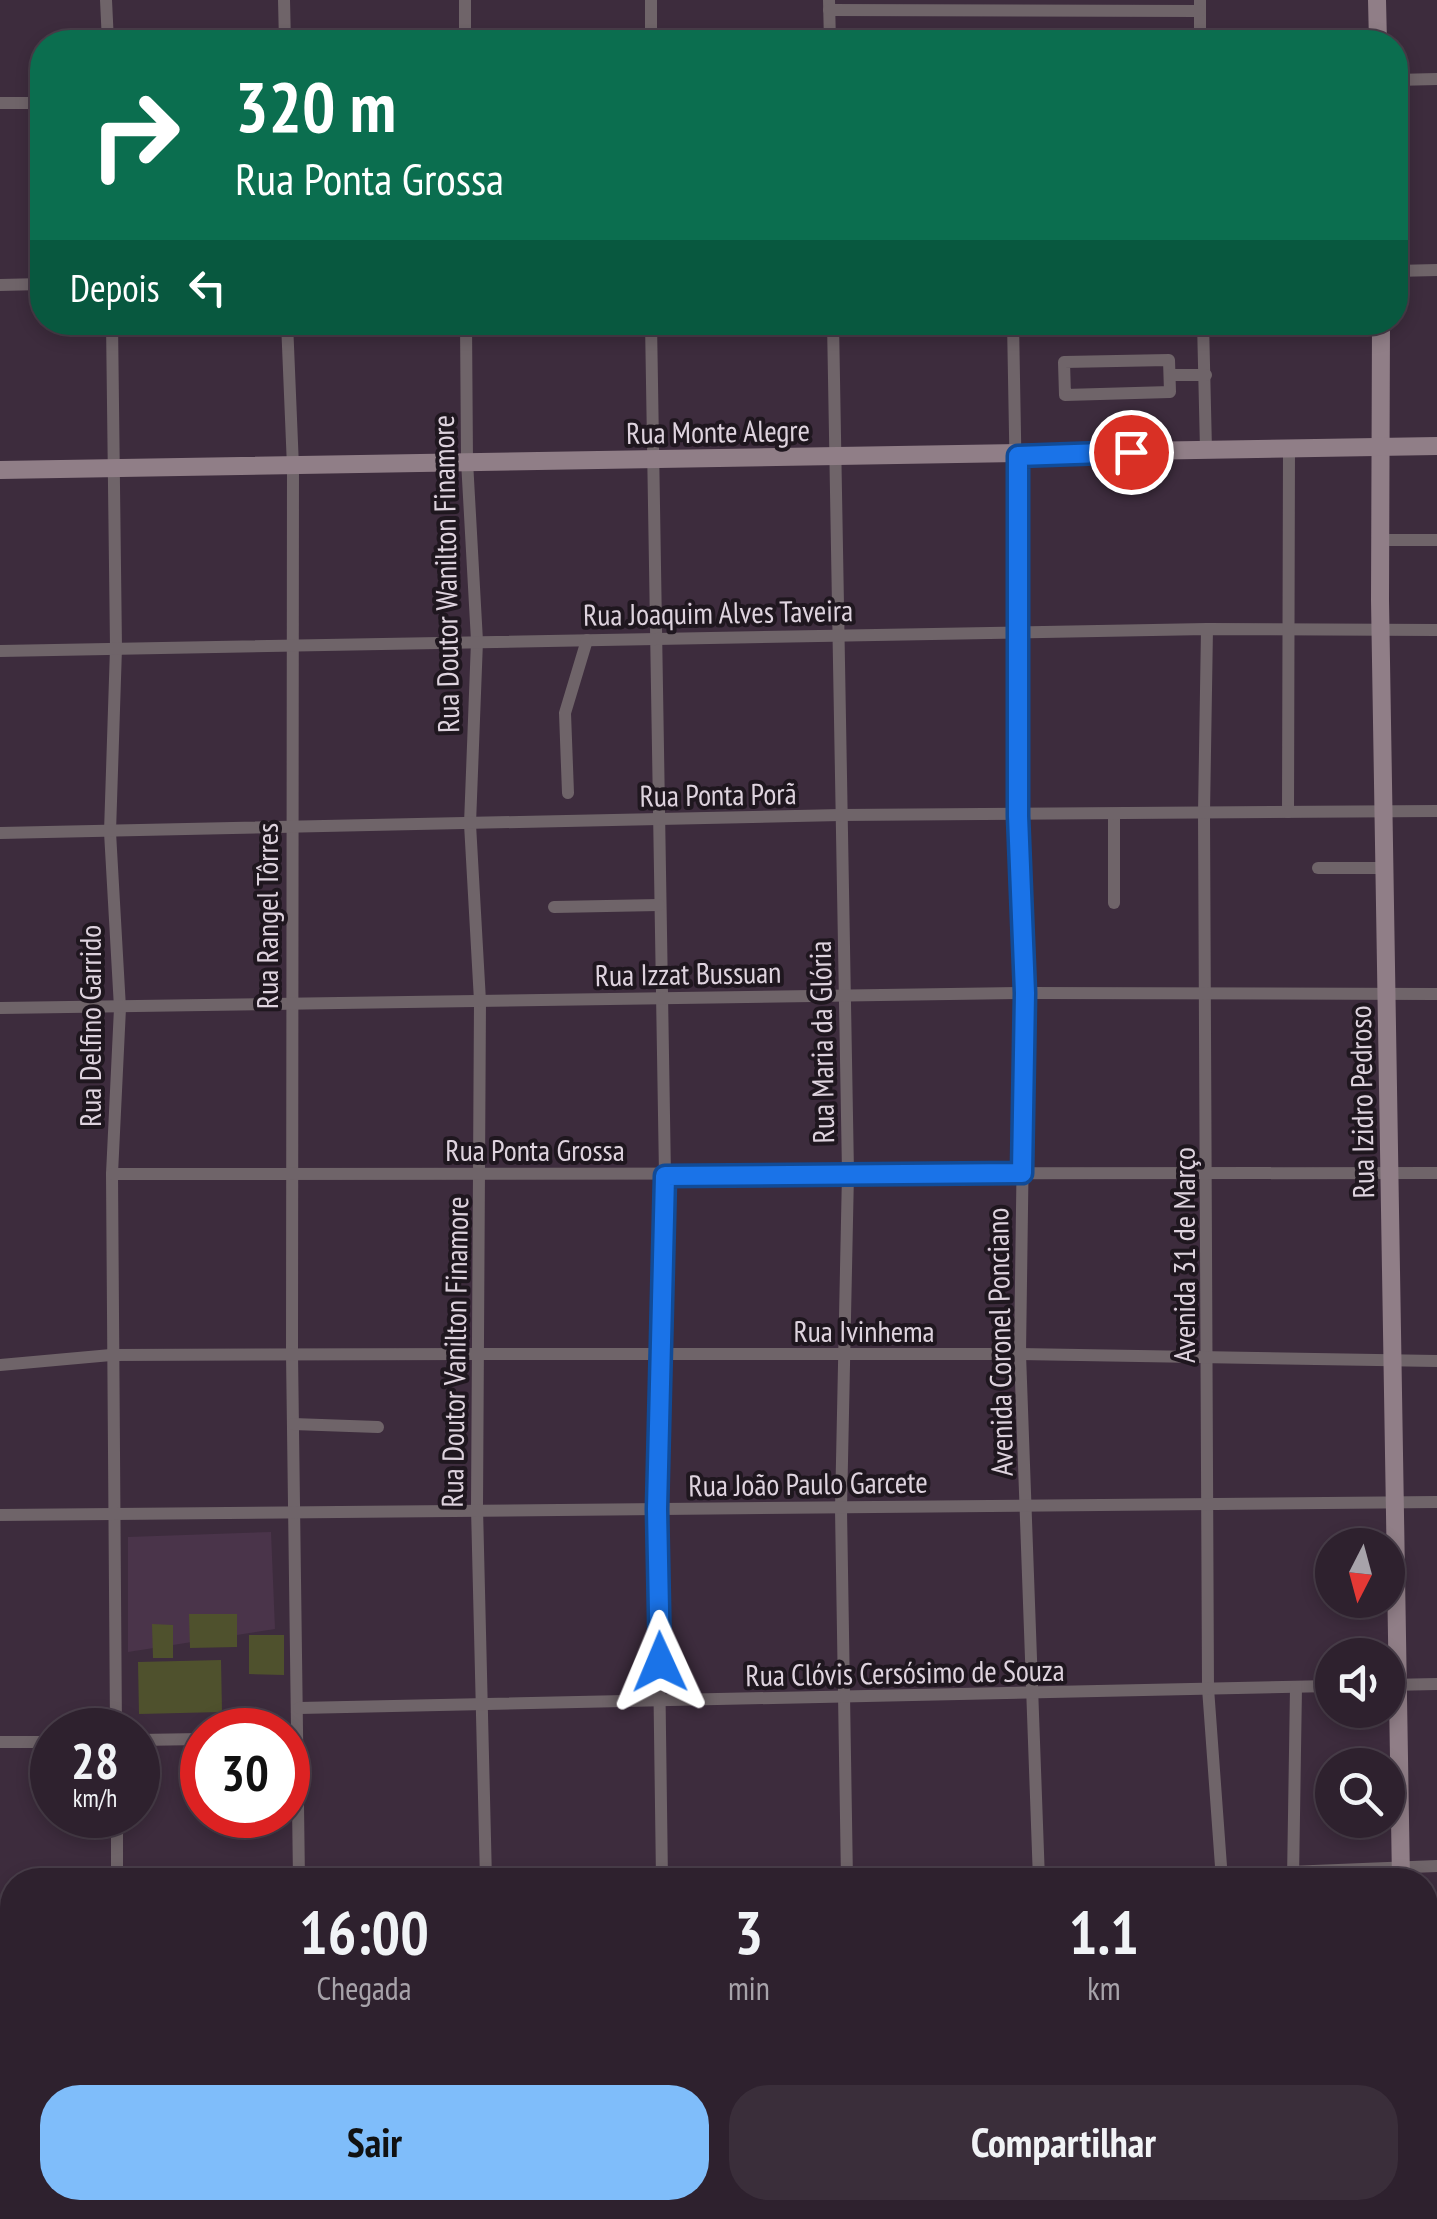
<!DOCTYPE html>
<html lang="pt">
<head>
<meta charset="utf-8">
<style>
  body { margin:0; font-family:"PT Sans Narrow",sans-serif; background:#3a2e3a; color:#f1f3f6; height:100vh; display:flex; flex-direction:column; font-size:38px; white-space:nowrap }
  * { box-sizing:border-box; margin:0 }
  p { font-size:32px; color:#a7a3aa }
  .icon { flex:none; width:55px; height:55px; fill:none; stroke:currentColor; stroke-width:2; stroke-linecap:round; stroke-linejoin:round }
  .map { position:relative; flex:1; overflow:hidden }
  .drawer { position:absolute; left:0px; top:1868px; width:1438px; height:352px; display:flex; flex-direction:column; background:#2e212e; border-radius:40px 40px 0 0; box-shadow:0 5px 15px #0003,0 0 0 2px #493e4a }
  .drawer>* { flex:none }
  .hud { position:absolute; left:30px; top:30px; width:1378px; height:305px; border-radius:40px; box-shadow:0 5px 15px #0003,0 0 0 2px #493e4a; background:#0b6e4f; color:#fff; overflow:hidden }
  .needle { width:65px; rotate:186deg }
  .buttons { position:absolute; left:1315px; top:1528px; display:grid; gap:20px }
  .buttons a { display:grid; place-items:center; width:90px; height:90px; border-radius:50%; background:#2e212e; box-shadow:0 5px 15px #0003,0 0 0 2px #493e4a; font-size:50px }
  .speed { position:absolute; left:30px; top:1708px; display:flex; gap:20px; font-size:50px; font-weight:700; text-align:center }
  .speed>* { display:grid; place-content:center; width:130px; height:130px; border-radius:50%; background:#2e212e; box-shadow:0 5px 15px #0003,0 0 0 2px #493e4a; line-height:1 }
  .speed small { font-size:25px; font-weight:400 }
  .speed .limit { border:15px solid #d22; background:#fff; color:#111 }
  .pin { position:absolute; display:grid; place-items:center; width:85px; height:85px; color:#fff; margin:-42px; border:5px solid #fff; border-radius:50%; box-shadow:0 2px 10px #0007 }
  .me { position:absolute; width:110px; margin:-55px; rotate:359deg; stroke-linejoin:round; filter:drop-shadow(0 0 8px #0008) }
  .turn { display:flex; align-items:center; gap:35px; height:210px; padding:0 40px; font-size:45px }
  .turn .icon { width:130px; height:130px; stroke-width:2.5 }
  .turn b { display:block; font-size:70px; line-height:85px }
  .then { display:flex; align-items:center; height:95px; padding:0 40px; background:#0003; gap:20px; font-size:38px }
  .eta { display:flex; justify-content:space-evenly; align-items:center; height:170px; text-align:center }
  .eta b { font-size:60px; font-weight:700; line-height:70px }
  .cta { display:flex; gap:20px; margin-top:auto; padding:20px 40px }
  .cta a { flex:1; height:115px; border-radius:40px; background:#7fbdfa; color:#111; font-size:40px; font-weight:700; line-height:115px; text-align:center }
  .cta a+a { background:#3a2e3a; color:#f1f3f6 }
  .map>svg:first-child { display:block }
</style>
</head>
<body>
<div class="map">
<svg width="1437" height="2219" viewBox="0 0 1437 2219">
  <rect width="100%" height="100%" fill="#3d2c3d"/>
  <polygon fill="#4a344a" points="271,1532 275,1629 128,1652 128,1537"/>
  <g fill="#4f512d">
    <polygon points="189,1614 237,1614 237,1647 190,1648"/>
    <polygon points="152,1624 173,1625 173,1658 153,1658"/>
    <polygon points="249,1635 284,1635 284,1675 249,1674"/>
    <polygon points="221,1660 222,1712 139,1714 138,1662"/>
  </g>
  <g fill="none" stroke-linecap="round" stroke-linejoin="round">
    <g stroke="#6f6469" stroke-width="12">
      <polyline points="106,0 108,42"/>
      <polyline points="284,0 285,42"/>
      <polyline points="465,0 465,42"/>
      <polyline points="829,0 830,42"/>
      <polyline points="1200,0 1200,42"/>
      <polyline points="829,10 1199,11"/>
      <polyline points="651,42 651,0"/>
      <polyline points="1395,80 1437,79"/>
      <polyline points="0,103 42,103"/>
      <polyline points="1395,271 1437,270"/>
      <polyline points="0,285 42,284"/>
      <polyline points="112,322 116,648 110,832 120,1008 112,1174 116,1730"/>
      <polyline points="287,322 293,467 292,1354 299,1880"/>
      <polyline points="466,322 467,461 477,641 470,824 480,1001 477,1508 486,1880"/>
      <polyline points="651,322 665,1176 657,1509 662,1880"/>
      <polyline points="833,322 848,1173 841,1509 847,1880"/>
      <polyline points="1013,322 1025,993 1020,1354 1039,1880"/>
      <polyline points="1203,322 1206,450"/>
      <polygon points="1169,360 1170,392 1065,395 1064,362"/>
      <polyline points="1170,375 1206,375"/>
      <polyline points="1381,540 1437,540"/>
      <polyline points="1207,629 1204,813 1208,1688 1222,1880"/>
      <polyline points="0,651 1207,629 1437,630"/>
      <polyline points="568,793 565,713 587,640"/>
      <polyline points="1288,812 1289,448"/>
      <polyline points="1114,815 1114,903"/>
      <polyline points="0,833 841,815 1437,811"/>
      <polyline points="1318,868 1385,868"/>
      <polyline points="554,907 659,905"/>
      <polyline points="0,1008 1025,993 1437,994"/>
      <polyline points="112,1174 1437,1173"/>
      <polyline points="0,1365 111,1355 478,1354 1020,1354 1437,1361"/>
      <polyline points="293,1424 378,1427"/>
      <polyline points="0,1515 1437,1502"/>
      <polyline points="1388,1685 1437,1684"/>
      <polyline points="299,1708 1332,1686"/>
      <polyline points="138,1740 202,1739"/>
      <polyline points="0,1742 52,1742"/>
      <polyline points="117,1815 117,1880"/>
      <polyline points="1088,1880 1437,1866"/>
      <polyline points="1293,1880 1296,1687"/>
      <polyline points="0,1924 12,1924"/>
      <polyline points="1425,2046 1437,2045"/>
      <polyline points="0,2105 12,2105"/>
      <polyline points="498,2208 498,2219"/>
      <polyline points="680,2208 681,2219"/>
      <polyline points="860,2208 861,2219"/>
      <polyline points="1046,2208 1046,2219"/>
      <polyline points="1221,2208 1221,2219"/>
      <polyline points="1238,2208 1238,2219"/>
      <polyline points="117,2219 117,2208"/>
      <polyline points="301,2219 301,2208"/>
      <polyline points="1173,2219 1203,2208"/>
    </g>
    <g stroke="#907e87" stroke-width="18">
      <polyline points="1377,0 1378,42"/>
      <polyline points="1381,322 1380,600 1401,1880"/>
      <polyline points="0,470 1437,446"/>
      <polyline points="1406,2208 1406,2219"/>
    </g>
  </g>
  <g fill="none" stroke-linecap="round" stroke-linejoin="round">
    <g stroke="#114b97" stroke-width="25">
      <polyline id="route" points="660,1662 657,1509 665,1176 1022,1173 1025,993 1018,816 1018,456 1131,452"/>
    </g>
    <use href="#route" stroke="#1a73e8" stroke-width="18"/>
  </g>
  <g text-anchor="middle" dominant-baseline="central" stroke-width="8" stroke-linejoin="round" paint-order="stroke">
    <g font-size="30" fill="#ded3de" stroke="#1f171f">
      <text transform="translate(718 431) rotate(-1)">Rua Monte Alegre</text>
      <text transform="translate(445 574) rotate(-91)">Rua Doutor Wanilton Finamore</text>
      <text transform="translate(718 612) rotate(-1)">Rua Joaquim Alves Taveira</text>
      <text transform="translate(718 794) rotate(-1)">Rua Ponta Porã</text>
      <text transform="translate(266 916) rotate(-90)">Rua Rangel Tôrres</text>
      <text transform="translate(688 973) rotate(-1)">Rua Izzat Bussuan</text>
      <text transform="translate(89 1026) rotate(-90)">Rua Delfino Garrido</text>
      <text transform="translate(821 1042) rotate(-91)">Rua Maria da Glória</text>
      <text transform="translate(1361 1102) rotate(-91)">Rua Izidro Pedroso</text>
      <text x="535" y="1149">Rua Ponta Grossa</text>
      <text transform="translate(1183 1255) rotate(-90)">Avenida 31 de Março</text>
      <text x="864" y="1330">Rua Ivinhema</text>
      <text transform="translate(999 1342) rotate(-91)">Avenida Coronel Ponciano</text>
      <text transform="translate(454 1352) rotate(-89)">Rua Doutor Vanilton Finamore</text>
      <text transform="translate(808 1483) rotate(-1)">Rua João Paulo Garcete</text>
      <text transform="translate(905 1672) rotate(-1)">Rua Clóvis Cersósimo de Souza</text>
    </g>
  </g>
</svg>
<div class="buttons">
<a><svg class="needle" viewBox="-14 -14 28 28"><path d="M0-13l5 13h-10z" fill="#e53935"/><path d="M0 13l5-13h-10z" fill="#a7a3aa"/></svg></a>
<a><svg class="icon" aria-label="sound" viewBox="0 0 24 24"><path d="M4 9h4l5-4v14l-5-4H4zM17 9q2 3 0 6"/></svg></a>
<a><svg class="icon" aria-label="search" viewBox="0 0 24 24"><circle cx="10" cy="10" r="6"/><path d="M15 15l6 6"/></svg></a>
</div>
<div class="speed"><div>28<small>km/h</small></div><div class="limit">30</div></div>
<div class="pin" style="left:1131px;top:452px;background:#d93025"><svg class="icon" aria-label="arrive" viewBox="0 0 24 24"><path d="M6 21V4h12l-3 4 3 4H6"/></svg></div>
<svg class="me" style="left:660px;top:1662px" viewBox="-20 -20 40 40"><path d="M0-17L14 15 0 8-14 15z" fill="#1a73e8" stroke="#fff" stroke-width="4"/></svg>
<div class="hud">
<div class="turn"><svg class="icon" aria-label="right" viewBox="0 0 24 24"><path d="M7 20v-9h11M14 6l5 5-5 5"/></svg><div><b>320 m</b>Rua Ponta Grossa</div></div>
<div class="then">Depois<svg class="icon" aria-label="left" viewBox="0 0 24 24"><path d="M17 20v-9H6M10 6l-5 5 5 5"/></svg></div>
</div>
<section class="drawer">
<div class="eta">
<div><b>16:00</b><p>Chegada</p></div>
<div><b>3</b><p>min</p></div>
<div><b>1.1</b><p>km</p></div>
</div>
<div class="cta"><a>Sair</a><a>Compartilhar</a></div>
</section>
</div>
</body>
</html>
